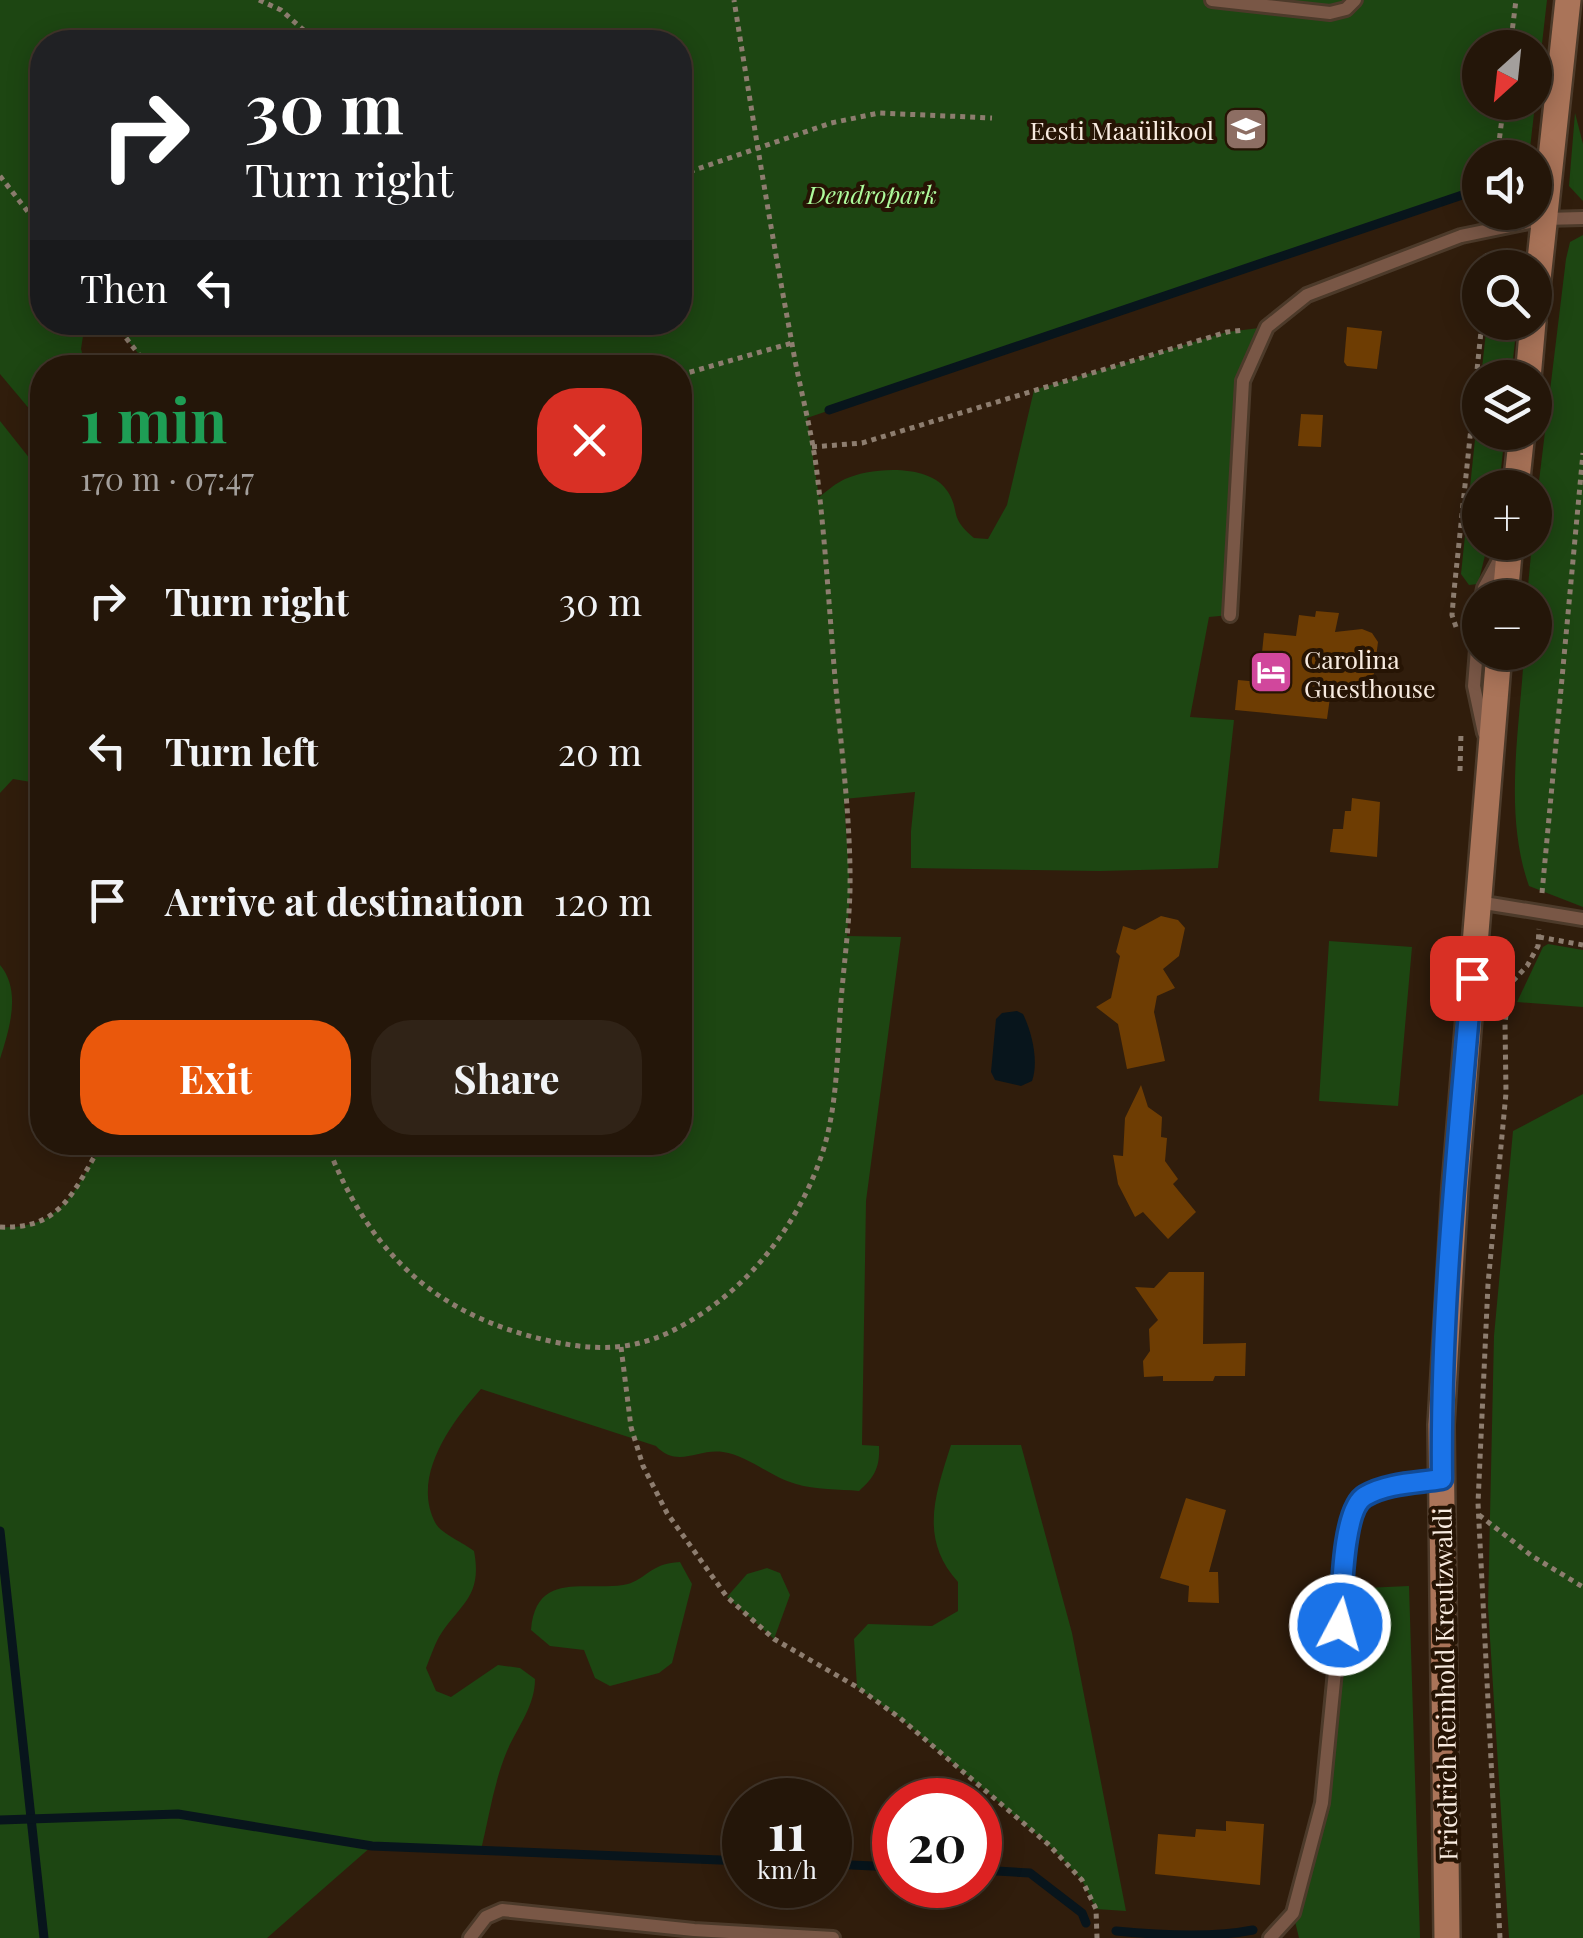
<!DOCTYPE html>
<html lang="en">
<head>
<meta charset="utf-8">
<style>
  body { margin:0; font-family:"Playfair Display",serif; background:#302317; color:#f1f3f6; height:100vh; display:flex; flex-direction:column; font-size:38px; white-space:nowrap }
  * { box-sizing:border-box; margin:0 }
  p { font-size:32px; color:#a39f9c }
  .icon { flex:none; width:55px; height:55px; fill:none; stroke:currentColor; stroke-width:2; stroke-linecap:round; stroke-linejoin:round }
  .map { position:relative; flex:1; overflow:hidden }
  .drawer { position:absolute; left:30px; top:355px; width:662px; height:800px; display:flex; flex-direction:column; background:#241609; border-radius:40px; box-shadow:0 5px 25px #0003,0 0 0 2px #41352a }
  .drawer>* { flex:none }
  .hud { position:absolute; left:30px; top:30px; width:662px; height:305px; border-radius:40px; box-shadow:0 5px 25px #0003,0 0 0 2px #41352a; background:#202124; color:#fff; overflow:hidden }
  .needle { width:65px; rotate:207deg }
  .tools { position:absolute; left:1462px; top:30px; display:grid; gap:20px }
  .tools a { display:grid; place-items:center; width:90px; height:90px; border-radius:50%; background:#241609; box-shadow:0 5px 25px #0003,0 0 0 2px #41352a; font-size:50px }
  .speed { position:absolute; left:722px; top:1778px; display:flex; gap:20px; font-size:50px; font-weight:700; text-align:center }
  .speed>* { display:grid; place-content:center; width:130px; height:130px; border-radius:50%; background:#241609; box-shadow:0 5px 25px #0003,0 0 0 2px #41352a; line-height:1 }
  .speed small { font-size:25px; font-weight:400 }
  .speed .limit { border:15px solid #d22; background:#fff; color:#111 }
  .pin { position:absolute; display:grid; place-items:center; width:85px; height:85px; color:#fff; margin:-42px; border-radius:20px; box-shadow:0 5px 15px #0006 }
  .me { position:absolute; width:110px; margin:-55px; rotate:6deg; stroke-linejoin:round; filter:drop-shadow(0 0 8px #0008) }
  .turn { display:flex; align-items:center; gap:35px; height:210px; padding:0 50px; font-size:45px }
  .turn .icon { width:130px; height:130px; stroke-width:2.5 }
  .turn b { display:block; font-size:70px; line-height:85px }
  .then { display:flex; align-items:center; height:95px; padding:0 50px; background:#0003; gap:20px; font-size:38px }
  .round { display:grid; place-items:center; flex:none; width:105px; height:105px; border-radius:40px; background:#302317 }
  .headline { display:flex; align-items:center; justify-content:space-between; height:170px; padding:0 50px }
  h1 { font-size:60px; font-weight:700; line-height:75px; color:#1e9e55 }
  .action { display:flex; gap:20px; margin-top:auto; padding:20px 50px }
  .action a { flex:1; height:115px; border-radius:40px; background:#ea580c; color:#fff; font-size:40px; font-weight:700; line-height:115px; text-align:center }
  .action a+a { background:#302317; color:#f1f3f6 }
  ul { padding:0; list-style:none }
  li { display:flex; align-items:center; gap:30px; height:150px; padding:0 50px }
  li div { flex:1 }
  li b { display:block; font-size:38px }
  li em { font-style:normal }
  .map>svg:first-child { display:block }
</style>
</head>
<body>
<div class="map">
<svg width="1583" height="1938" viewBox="0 0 1583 1938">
  <rect width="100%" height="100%" fill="#301d0c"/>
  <g fill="#1d4612" fill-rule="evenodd">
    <path d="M0,0h1547l-18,157 -49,1v38l-4,-6 -669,228 12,79c8,-6 17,-14 26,-18 26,-12 86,-16 103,13 13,21 0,24 26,46l14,1 19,-34 27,-115 193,-58 40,-5 -24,54 -13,234 -21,2 -19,100 44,3 -16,148 -118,3 -189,-3v-37l4,-39 -71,7 6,90 -3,47 54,1 -35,264 -4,244 17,1c1,21 -4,31 -20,45 -20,-2 -44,-1 -63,-7 -26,-7 -47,-28 -73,-32 -25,-4 -45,17 -67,-6l-175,-57c-29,33 -71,88 -45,135 6,10 28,19 38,27 9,47 -15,53 -35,86 -5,9 -9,21 -13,31l10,23 15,6 47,-32 22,3 15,11c0,27 -17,47 -28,72 -13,31 -18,66 -26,99l-109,-4 -105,92h-267v-711c63,3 75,-38 103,-84l577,-1v-774l-531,-1 -35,-44 566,-1v-280h-638v280l43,1 -4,26 5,18 -44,1v56l-42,-50zM1480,48h55v54h-55z"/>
    <polygon points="1575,113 1583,144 1583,201 1569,186"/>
    <path d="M1583,235v672l-54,-21c-26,-73 -9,-158 -5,-233l11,-1v-54l-8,-1 5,-54 3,-1v-28l31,-255 4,-17z"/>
    <polygon points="1487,323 1517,323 1511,377 1481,377"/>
    <polygon points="1480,391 1480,432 1505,433 1499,487 1480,488 1480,542 1488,543 1478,584 1469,585 1461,574"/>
    <polygon points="0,421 42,474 42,788 37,783 13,779 0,793"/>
    <polygon points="1329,941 1412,947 1398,1106 1319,1101"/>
    <polygon points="1548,944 1583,950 1583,1007 1517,1002 1543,947"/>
    <path d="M0,965c22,26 9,65 0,94z"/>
    <polygon points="1583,1094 1583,1938 1509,1938 1488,1607 1494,1336 1513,1131"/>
    <path d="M951,1445h70l51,188 54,278 -30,-2 -14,-29 -34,-36 -148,-126 -43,-31 -3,-48 14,-15 64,2 26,-15v-29c-39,-43 -23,-87 -7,-137z"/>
    <path d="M680,1562l12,22 -20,79 -13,10 -49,13 -15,-8 -11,-28 -34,-4 -19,-16c5,-59 52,-39 92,-45 22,-3 26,-22 57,-23z"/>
    <polygon points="767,1568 780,1573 790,1595 774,1639 727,1597 747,1574"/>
    <polygon points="1409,1586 1420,1938 1299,1938 1293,1913 1322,1803 1343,1589"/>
  </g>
  <path fill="#08151c" d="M1017,1011l6,3c9,18 16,48 9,67l-11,5 -26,-6 -4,-8 5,-53 6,-6z"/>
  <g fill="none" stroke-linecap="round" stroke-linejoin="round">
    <g stroke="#08151c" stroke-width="9">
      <polyline points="829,410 1477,190"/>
      <polyline points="0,1531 44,1938"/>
      <polyline points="0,1820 178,1814 372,1846 745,1861"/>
      <polyline points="830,1864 895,1867"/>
      <polyline points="980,1870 1030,1873 1082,1913 1086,1923"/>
      <path d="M1116,1931c42,4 97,7 137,-1"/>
    </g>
  </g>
  <g fill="#6e3d03">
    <polygon points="1347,327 1382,331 1377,369 1347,366 1344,362"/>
    <polygon points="1301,414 1323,415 1321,447 1298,446"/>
    <polygon points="1316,611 1339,613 1335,632 1362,629 1372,633 1378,642 1373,680 1370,680 1369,688 1332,683 1327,719 1235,710 1238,680 1259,682 1264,633 1296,636 1299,615 1315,617"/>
    <polygon points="1352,798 1380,802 1377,857 1330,852 1333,829 1343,829 1345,811 1351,811"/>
    <polygon points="1161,916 1178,920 1185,928 1179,956 1163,969 1175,988 1157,996 1154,1012 1165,1061 1127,1069 1118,1024 1096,1007 1111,998 1120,956 1116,952 1123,926 1135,930"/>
    <polygon points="1141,1085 1148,1107 1162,1117 1161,1137 1167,1138 1165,1161 1178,1179 1173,1184 1196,1212 1168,1239 1143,1212 1135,1217 1118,1184 1113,1155 1123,1156 1125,1118"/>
    <polygon points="1169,1272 1204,1272 1203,1344 1246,1343 1245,1376 1215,1376 1213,1381 1163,1381 1163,1376 1144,1377 1143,1361 1150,1351 1149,1329 1158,1320 1135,1287 1154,1288"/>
    <polygon points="1186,1498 1226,1510 1209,1572 1218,1572 1219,1603 1188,1602 1189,1586 1160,1578"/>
    <polygon points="1226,1821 1264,1824 1260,1885 1155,1874 1158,1834 1195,1837 1196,1829 1226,1831"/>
  </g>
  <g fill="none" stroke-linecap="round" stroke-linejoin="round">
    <g stroke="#4c3a2a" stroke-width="18">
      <g id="lane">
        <polyline points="1212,0 1330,13 1346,9 1355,0"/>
        <polyline points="1482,598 1484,588 1503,553"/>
        <polyline points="1480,612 1474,686 1484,733"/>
        <polyline points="1230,615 1243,381 1267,327 1307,295 1461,236 1544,219 1583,218"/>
        <polyline points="1478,902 1583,919"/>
        <polyline points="470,1938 486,1917 502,1910 694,1930 833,1938"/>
        <polyline points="1270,1938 1293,1913 1322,1803 1350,1519 1360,1498 1382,1488 1442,1479"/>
      </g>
    </g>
    <g stroke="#4c3a2a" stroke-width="30">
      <g id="secondary">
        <polyline points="1535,307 1568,0"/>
        <polyline points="1528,378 1533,322"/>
        <polyline points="1516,488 1522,432"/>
        <polyline points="1505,598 1510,542"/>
        <polyline points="1447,1938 1441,1425 1455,1188 1499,652"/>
      </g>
    </g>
    <g stroke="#8d7d6f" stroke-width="5" stroke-dasharray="5 5" stroke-linecap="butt">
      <polyline points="259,0 281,10 317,42"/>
      <polyline points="1510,48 1516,0"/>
      <polyline points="1497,158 1504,102"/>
      <polyline points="680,175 831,123 879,113 992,118"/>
      <polyline points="0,176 42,230"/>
      <polyline points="1487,268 1488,250"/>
      <polyline points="114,322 149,368"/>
      <polyline points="680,375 792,343"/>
      <polyline points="812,447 862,443 1227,332 1244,330"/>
      <polyline points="1456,627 1452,615 1454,591 1482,322"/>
      <polyline points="1460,771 1461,732"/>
      <polyline points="1542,893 1583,453"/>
      <polyline points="1539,937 1583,945"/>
      <path d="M326,1142c42,110 109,174 224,199 63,14 104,6 157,-31 52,-36 93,-92 114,-153 17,-49 16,-105 20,-156 3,-37 8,-74 9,-111 1,-70 -9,-142 -15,-212 -6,-71 -10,-142 -19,-213 -6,-42 -18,-84 -25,-127 -21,-112 -39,-225 -57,-338"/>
      <path d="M0,1227c63,3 74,-38 103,-85"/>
      <polyline points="621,1347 631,1427 643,1466 667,1513 727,1597 774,1639 857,1687 900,1718 1048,1844 1082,1880 1096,1909 1097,1938"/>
      <polyline points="1479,1515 1532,1556 1583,1587"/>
      <polyline points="1500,1938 1478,1503 1488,1284 1506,1093 1505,1022 1511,983 1527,966 1538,946 1539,929"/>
    </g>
    <use href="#lane" stroke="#795746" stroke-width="12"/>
    <use href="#secondary" stroke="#aa7459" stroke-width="25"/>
  </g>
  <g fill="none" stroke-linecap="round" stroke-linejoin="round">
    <g stroke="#114b97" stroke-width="25">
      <path id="route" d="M1340,1625c2,-28 2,-116 25,-129 22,-13 52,-13 77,-17 -2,-167 16,-334 30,-501"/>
    </g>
    <use href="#route" stroke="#1a73e8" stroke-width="18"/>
  </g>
  <defs>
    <g id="university-square" transform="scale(2.25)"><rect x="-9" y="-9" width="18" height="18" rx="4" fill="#8d6e63" stroke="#261404"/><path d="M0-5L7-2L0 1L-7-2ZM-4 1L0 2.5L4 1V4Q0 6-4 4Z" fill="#fff"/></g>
    <g id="hotel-square" transform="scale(2.25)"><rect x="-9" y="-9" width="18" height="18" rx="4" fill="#d1479c" stroke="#261404"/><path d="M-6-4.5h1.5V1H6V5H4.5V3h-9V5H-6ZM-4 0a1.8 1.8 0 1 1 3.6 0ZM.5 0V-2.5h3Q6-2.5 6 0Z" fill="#fff"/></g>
  </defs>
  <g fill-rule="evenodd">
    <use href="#university-square" x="1246" y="129"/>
    <use href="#hotel-square" x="1271" y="672"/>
  </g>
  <g text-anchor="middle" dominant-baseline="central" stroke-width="8" stroke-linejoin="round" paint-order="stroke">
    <g font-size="25" fill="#f8ebe0" stroke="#261404" text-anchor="end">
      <text x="1214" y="129">Eesti Maaülikool</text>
      <text x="1304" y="658" text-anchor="start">Carolina<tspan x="1304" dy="29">Guesthouse</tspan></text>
    </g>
    <g font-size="25" font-style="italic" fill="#aefb9c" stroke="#261404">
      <text x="872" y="193">Dendropark</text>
    </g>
    <g font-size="25" fill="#f8ebe0" stroke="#261404">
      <text transform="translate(1444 1684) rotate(-91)">Friedrich Reinhold Kreutzwaldi</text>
    </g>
  </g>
</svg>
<div class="tools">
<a><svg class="needle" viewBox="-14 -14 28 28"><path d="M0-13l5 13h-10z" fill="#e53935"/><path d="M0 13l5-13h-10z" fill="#a39f9c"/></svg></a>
<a><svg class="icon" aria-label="sound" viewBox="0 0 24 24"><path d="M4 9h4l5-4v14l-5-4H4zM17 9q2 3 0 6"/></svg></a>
<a><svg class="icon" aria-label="search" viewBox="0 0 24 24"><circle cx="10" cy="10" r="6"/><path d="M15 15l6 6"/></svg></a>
<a><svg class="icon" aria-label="layers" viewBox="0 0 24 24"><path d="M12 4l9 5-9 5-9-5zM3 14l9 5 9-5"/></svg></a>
<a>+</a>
<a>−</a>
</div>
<div class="speed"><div>11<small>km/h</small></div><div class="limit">20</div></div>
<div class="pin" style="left:1472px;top:978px;background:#d93025"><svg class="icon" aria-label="arrive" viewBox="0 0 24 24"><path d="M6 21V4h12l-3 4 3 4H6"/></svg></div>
<svg class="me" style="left:1340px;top:1625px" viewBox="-20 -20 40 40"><circle r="17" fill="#1a73e8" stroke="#fff" stroke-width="3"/><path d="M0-11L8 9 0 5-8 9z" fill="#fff"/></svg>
<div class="hud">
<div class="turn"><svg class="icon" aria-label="right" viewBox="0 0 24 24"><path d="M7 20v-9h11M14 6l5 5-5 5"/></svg><div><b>30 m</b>Turn right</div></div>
<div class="then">Then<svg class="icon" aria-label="left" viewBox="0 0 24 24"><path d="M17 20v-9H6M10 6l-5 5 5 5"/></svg></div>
</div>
<section class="drawer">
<div class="headline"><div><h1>1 min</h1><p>170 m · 07:47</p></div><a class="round" style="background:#d93025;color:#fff"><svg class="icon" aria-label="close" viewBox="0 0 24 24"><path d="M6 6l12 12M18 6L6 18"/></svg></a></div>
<ul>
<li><svg class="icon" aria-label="right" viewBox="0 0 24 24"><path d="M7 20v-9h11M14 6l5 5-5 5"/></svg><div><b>Turn right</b></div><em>30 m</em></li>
<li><svg class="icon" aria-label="left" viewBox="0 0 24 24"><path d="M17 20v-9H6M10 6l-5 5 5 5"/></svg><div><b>Turn left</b></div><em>20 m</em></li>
<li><svg class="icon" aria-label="arrive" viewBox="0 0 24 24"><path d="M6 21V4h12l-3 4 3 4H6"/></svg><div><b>Arrive at destination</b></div><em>120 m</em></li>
</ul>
<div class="action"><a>Exit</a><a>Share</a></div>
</section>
</div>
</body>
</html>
